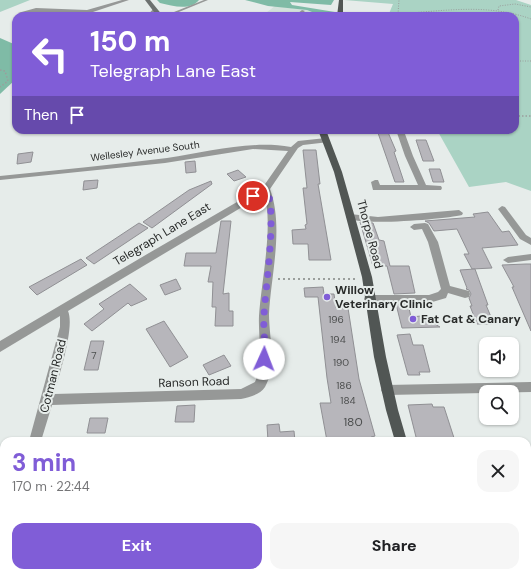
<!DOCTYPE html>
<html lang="en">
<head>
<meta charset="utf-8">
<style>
  body { margin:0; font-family:"DM Sans",sans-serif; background:#f6f6f6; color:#202124; height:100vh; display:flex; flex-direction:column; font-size:15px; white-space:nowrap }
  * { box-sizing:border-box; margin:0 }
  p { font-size:13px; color:#757577 }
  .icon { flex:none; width:22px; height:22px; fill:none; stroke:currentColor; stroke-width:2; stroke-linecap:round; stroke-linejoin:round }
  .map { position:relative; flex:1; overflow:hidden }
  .sheet { position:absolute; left:0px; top:437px; width:531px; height:140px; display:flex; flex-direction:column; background:#fff; border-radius:12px 12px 0 0; box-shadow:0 1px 3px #0004 }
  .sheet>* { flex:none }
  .hud { position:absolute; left:12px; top:12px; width:507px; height:122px; border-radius:12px; box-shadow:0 1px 3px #0004; background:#805dd7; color:#fff; overflow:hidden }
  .tools { position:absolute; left:479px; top:337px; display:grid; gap:8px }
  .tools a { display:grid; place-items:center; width:40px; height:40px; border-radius:8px; background:#fff; box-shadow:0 1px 3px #0004; font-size:20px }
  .pin { position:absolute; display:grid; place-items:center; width:34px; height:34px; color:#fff; margin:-17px; border:2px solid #fff; border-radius:50%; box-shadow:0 1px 4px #0007 }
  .me { position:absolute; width:44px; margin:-22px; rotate:2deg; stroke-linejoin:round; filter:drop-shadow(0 0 3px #0008) }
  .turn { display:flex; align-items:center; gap:14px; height:84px; padding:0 12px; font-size:18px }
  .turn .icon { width:52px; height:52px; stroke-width:2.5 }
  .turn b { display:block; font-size:28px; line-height:34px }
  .then { display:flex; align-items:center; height:38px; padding:0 12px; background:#0003; gap:8px; font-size:15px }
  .round { display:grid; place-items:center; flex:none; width:42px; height:42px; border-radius:12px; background:#f6f6f6 }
  .headline { display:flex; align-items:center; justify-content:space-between; height:68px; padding:0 12px }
  h1 { font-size:24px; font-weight:700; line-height:30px; color:#805dd7 }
  .primary-button { display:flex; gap:8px; margin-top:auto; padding:8px 12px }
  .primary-button a { flex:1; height:46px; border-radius:12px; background:#805dd7; color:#fff; font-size:16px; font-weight:700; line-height:46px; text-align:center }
  .primary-button a+a { background:#f6f6f6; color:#202124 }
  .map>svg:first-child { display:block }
</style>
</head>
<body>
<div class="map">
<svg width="531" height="577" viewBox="0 0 531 577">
  <rect width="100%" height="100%" fill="#e6ecea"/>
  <g fill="#d4e2dc">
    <polygon points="275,6 307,10 322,16 262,16"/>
    <polygon points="527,478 531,478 531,577 473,577 471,573 527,573"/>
  </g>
  <g fill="#aad3c4">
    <polygon points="0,0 30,0 0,12"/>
    <polygon points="344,0 516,0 531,5 531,191 506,182 469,187 437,130 515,130 515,16 388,16 393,4"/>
  </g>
  <g fill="#7fbba6">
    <path d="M157,0h42c-9,11 -26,6 -39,3z"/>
    <polygon points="245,0 334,0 331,5 290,2 292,5 335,12 334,16 322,16 307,10 268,6"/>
    <polygon points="0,38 16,45 16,79 0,94"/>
  </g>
  <g fill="#b7b6bb" stroke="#909094">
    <polygon points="377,130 387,130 396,151 394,152 404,182 395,182"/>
    <polygon points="416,140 426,140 434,161 423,161"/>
    <polygon points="303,150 316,150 320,184 318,184 331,260 309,260 308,244 293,244 292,230 306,229 305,225 307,224 303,188 307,188"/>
    <polygon points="33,152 31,162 17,164 18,154"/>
    <polygon points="195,161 196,172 186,173 185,162"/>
    <polygon points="429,169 440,169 444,182 433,182"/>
    <polygon points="238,170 246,177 234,181 227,174"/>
    <polygon points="98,180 97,188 83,190 84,181"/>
    <polygon points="211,181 212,184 152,228 143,222 189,190"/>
    <polygon points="488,212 502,232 509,231 518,245 482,248 492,268 472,269 464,254 469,254 457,229 434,231 429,223 425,221 475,217 473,214"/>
    <polygon points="221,221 231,221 223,294 229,293 229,311 233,311 233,326 215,326 216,307 212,307 213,282 208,282 211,266 184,266 186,253 216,253"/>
    <polygon points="360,222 373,223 379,240 384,241 390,266 409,266 415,293 394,294 387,266 373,266"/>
    <polygon points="139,223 148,228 94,264 86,258"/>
    <polygon points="81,259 87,265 37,295 29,287"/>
    <polygon points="526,264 531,264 531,331 512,287 514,287 502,265"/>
    <polygon points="475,269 488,305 486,305 494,324 477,324 470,306 472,306 469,298 471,294 469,290 466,289 467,288 460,270"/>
    <polygon points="176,279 181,289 165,295 160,285"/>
    <polygon points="130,284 147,299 131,306 128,303 92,331 84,324 104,309 99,304"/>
    <polygon points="323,287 324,294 334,294 336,308 348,308 359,379 375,436 371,437 371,441 327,441 320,403 331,403 327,378 318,297 305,297 304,288"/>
    <polygon points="396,304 408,304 411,317 421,316 440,327 402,328"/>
    <polygon points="164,321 188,357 170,367 146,329"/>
    <polygon points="410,334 413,345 423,345 430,372 419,372 420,375 408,375 397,335"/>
    <polygon points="91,341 104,341 98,370 84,370"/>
    <polygon points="224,355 231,366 209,375 203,365"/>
    <polygon points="432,404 433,407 444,407 455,441 417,441 408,405"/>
    <polygon points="195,405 194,422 175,422 177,406"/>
    <polygon points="90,418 108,418 105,433 87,433"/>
    <polygon points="279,424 280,432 294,431 295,441 268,441 267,425"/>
  </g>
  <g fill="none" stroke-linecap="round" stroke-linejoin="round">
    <g stroke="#9a9e9c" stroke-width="1" stroke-dasharray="1 1.5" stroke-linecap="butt">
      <polyline points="498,10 499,6 515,4 531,7"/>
      <polyline points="398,14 399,0"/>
      <path d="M398,16v-2c44,-3 90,-11 133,5"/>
      <polyline points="515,61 531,61"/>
    </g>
    <g stroke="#9a9e9c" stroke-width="1.5" stroke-dasharray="1.5 2" stroke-linecap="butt">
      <polyline points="0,70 5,71 8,81 0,87"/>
      <polyline points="515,116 531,116"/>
    </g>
    <polyline stroke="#9a9e9c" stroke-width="2" stroke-dasharray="2 3" stroke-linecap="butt" points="278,279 358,279"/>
    <g fill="#969897" fill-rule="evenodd">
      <polygon points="204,0 208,0 169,16 164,16"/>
      <polygon points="302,10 305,11 299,16 297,16 297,14"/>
    </g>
    <g fill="#969897" fill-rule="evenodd">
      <polygon points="122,0 129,0 87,14 36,12 24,15 18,13 36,8 87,10"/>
      <polygon points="153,9 158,10 153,16 147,16"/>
      <polygon points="396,130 427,130 423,132 405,134 413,156 426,185 441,186 442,188 441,190 373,190 371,182 375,180 378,180 380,185 418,185 405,156"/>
      <path d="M326,138h3v4l-26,3 -5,3 -28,41c14,38 1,86 -1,125 0,23 8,52 -4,73 -5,8 -16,10 -24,12l-189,6 -11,36h-12l31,-114v-11l-60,36v-11l149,-88 114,-66 25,-36 -35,-2 -88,14 -165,17v-4c56,-6 111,-11 167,-18 41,-6 83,-18 124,-11l7,-6zM264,194c10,30 -3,89 -5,122 -1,21 5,46 -4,66l-14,7 -187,5c5,-18 21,-67 14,-83z"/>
      <polygon points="502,206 505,207 526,235 531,238 531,245 520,239 498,209"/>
      <path d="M459,210l4,3 -1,2c-16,4 -107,12 -116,2l4,-3 28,3z"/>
      <polygon points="425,223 428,224 438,242 450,286 469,291 470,294 469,297 465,298 448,293 446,298 429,303 365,302 364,299 365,296 369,295 429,295 438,292 441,289 428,242 422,229 414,230 410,227 414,224"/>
      <polygon points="531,254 531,260 508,263 503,260 508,257"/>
      <polygon points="531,382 531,392 387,395 383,394 381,390 383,386 387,385"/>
      <rect x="527" y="462" width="4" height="12"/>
      <polygon points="4,539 4,565 0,566 0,540"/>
    </g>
    <polygon fill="#6d7170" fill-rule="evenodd" points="145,0 150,0 163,16 157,16"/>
    <g fill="#515654" fill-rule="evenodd">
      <polygon points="339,0 343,0 343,16 337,16"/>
      <polygon points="318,130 326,130 342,172 372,277 386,357 398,410 407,441 395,441 386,410 374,357 362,277 334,172"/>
      <polygon points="444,573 460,573 461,577 445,577"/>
    </g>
  </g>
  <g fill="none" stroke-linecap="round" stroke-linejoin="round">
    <path stroke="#805dd7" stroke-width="7" stroke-dasharray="0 12.6" d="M253,196l13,-7c12,19 -1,101 -2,127 -1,15 2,29 0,43"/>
  </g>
  <g fill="#805dd7" stroke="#e6ecea" stroke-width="1.5">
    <circle cx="327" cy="297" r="4"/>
    <circle cx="413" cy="319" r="4"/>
  </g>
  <g text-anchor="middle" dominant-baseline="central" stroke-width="4" stroke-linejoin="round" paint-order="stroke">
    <g font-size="10" fill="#292b2a" stroke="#e6ecea">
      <text transform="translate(145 151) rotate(-7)">Wellesley Avenue South</text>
    </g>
    <g font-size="10" fill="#4c4e4e">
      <text x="336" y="319">196</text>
      <text x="338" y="339">194</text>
      <text x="94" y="355">7</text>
      <text x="341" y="362">190</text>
      <text x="344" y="385">186</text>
      <text x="348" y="400">184</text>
    </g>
    <g font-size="12" fill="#292b2a" stroke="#e6ecea">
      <text transform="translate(162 234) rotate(-31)">Telegraph Lane East</text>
      <text transform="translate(370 234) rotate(75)">Thorpe Road</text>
      <text transform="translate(53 376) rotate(-76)">Cotman Road</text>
      <text transform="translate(194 382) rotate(-2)">Ranson Road</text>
    </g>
    <g font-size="12" font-weight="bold" fill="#292b2a" stroke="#e6ecea" text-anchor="start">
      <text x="335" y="290">Willow<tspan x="335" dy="14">Veterinary Clinic</tspan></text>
      <text x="421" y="319">Fat Cat &amp; Canary</text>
    </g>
    <g font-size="12" fill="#4c4e4e">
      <text x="353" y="422">180</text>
    </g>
  </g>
</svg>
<div class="tools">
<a><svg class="icon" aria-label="sound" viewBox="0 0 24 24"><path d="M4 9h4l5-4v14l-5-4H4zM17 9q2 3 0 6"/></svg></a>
<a><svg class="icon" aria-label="search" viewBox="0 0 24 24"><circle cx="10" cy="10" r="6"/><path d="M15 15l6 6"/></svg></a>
</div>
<div class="pin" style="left:253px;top:196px;background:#d93025"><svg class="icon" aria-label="arrive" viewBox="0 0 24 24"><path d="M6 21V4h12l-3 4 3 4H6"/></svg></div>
<svg class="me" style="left:264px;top:359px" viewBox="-20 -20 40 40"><circle r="19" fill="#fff"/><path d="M0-13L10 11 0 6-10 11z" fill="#805dd7"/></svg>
<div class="hud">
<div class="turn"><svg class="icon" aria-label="left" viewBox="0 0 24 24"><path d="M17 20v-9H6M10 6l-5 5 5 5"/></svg><div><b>150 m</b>Telegraph Lane East</div></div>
<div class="then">Then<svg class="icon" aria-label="arrive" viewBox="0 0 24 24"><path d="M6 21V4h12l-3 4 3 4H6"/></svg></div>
</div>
<section class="sheet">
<div class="headline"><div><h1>3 min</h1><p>170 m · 22:44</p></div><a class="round"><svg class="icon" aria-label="close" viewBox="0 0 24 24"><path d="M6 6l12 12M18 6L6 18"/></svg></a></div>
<div class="primary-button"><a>Exit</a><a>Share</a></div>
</section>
</div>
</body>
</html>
